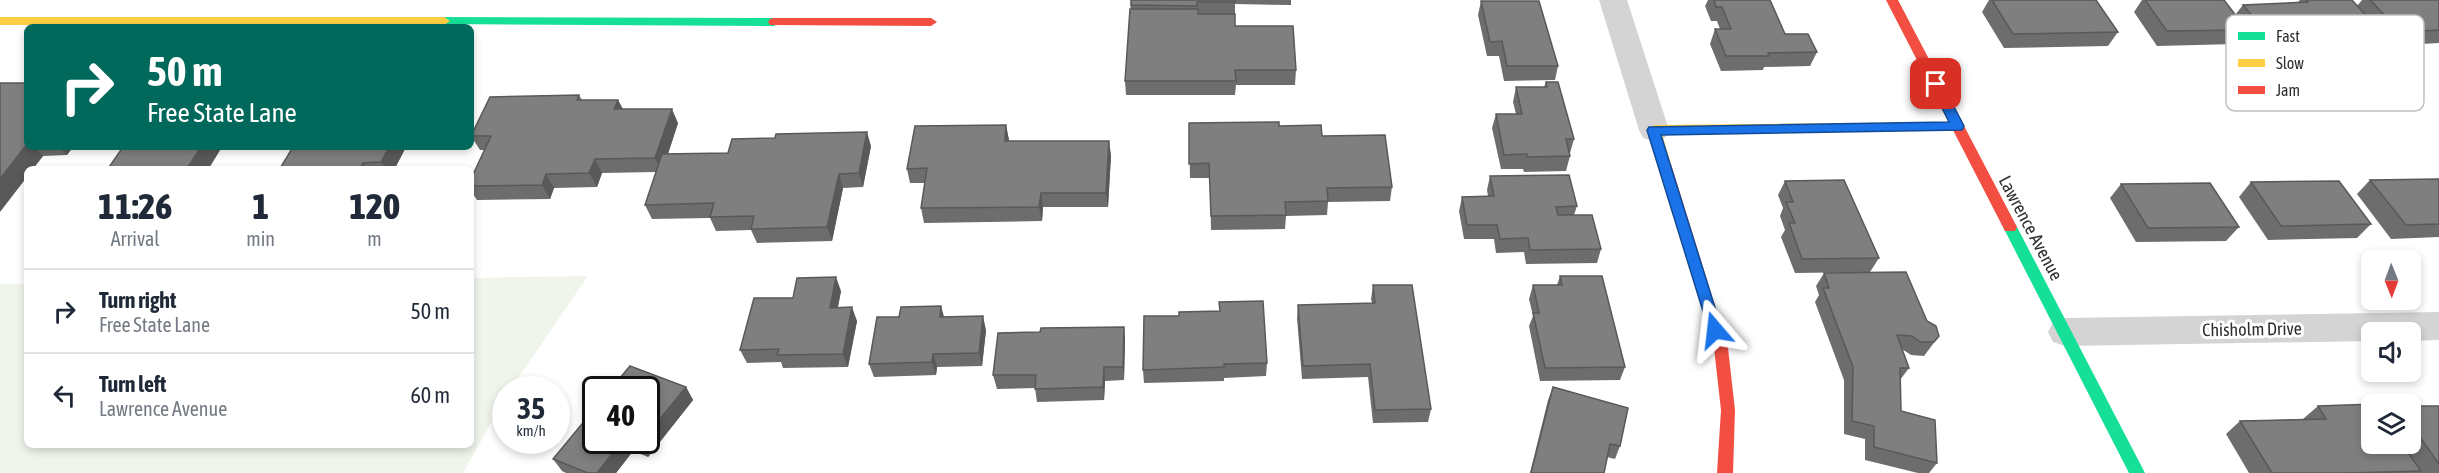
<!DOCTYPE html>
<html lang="en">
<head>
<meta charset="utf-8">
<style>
  body { margin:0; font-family:"Asap Condensed",sans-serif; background:#f2f2f3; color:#1f2937; height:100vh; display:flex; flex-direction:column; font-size:22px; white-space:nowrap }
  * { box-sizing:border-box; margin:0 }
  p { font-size:20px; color:#747a83 }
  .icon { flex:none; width:33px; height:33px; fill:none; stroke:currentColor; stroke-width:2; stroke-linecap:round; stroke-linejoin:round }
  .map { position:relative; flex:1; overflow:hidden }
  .side { position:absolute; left:24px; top:166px; width:450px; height:282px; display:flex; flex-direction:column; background:#fff; border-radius:9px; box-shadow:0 3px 9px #0003 }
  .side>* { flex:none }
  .hud { position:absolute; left:24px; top:24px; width:450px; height:126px; border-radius:9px; box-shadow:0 3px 9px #0003; background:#00695c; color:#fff; overflow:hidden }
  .needle { width:39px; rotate:179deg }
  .controls { position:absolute; left:2361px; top:250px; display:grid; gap:12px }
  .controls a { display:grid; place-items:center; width:60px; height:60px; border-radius:9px; background:#fff; box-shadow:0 3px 9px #0003; font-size:30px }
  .speed { position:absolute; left:492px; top:376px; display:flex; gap:12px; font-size:30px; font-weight:700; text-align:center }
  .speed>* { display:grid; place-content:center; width:78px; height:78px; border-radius:50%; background:#fff; box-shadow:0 3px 9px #0003; line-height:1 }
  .speed small { font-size:15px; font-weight:400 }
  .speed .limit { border:3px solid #111; border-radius:9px; background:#fff; color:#111 }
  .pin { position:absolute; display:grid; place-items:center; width:51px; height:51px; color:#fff; margin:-26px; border-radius:12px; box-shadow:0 3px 9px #0006 }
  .me { position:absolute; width:66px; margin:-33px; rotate:343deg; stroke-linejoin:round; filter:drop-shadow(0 0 4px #0008) }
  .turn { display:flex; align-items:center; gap:21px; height:126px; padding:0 24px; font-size:27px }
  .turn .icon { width:78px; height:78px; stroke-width:2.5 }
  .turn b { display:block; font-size:42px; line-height:51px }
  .eta { display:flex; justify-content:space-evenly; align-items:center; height:102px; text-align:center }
  .eta b { font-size:36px; font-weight:800; line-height:42px }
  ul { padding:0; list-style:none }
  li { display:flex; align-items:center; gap:18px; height:84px; padding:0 24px; border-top:2px solid #e0e1e3 }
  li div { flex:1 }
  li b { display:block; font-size:22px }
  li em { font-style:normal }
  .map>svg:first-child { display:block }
</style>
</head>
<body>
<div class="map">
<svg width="2439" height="473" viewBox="0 0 2439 473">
  <rect width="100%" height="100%" fill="#fff"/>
  <polygon fill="#f0f5ec" points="588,276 510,390 506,390 505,398 463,473 0,473 0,284 27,284 27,446 471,446 471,278"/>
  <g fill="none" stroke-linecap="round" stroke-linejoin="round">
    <g fill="#d4d4d4" fill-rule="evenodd">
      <polygon points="1599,0 1627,0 1669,130 1665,138 1654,141 1643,138 1639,130"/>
      <polygon points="2439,312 2439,340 2410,341 2410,333 2372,333 2372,341 2065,346 2053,342 2048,332 2053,322 2065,318"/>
    </g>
    <g fill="#16e098" fill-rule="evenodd">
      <polygon points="444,17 774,18 780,22 774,26 440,24 438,21 440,18"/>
      <polygon points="2010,222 2017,227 2145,473 2129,473 2003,227"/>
    </g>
    <g fill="#ffcf43" fill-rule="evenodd">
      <polygon points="0,17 444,17 450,21 444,25 0,25"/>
      <polygon points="1958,122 1964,126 1958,130 1662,134 1671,164 1665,169 1659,164 1648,130 1654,125"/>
    </g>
    <g fill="#f24e42" fill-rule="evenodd">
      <polygon points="1886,0 1898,0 2017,227 2015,231 2005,231"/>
      <polygon points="774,18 931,18 937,22 931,26 770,25 768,22 770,19"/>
      <polygon points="1665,159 1671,164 1728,348 1735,410 1733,473 1717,473 1721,410 1714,348 1659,164"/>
    </g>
  </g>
  <g fill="#6d6d6d">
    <polygon points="1131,0 1291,0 1291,5 1235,4 1235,26 1296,70 1295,85 1236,85 1235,95 1126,95 1125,81"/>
    <polygon points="1708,0 1770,0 1785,34 1817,52 1810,66 1764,67 1763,70 1721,71 1710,44 1715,29 1720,29 1717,21 1711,21 1705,6"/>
    <polygon points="1989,0 2096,0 2118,32 2108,46 2004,48 1982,12"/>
    <polygon points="2142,0 2224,0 2235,15 2243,5 2297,3 2300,0 2352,0 2357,6 2362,0 2439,0 2439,43 2388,46 2379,37 2369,48 2259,52 2244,33 2236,44 2157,46 2134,12"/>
    <polygon points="1481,1 1558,66 1555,80 1504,81 1499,56 1487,56 1478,15"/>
    <polygon points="1546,82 1574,139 1570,153 1570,156 1566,171 1524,172 1523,169 1501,169 1492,128 1496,114 1516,114 1513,102 1516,87 1544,87"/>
    <polygon points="579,95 582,100 618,100 623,109 678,123 668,154 728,153 871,146 863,187 843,188 832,241 757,243 751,230 716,231 710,218 652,219 645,205 656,172 602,173 597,187 554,188 550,199 477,200 471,191 471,179 484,150 480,150 471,136"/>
    <polygon points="1189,123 1279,126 1322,136 1392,187 1390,201 1328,202 1327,215 1286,216 1285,229 1211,230 1210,178 1190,178"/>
    <polygon points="1006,125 1009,141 1111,155 1108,207 1043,207 1042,221 924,223 921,208 925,183 910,183 907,169"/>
    <polygon points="27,147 73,147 67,155 43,156 32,170 27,170"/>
    <polygon points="293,147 406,147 394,170 279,170"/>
    <polygon points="1490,176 1577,206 1574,215 1601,249 1597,263 1526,264 1524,252 1496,253 1494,239 1464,239 1459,211 1462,197 1488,196 1487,190"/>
    <polygon points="2439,179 2439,237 2391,239 2357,194 2370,180"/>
    <polygon points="1785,181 1879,258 1870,272 1795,273 1781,237 1785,230 1780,216 1783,208 1778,195"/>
    <polygon points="2251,182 2371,224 2357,238 2268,240 2239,197"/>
    <polygon points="2121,184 2239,227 2226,241 2136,242 2110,198"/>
    <polygon points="1824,273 1927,321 1939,336 1924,356 1911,355 1902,349 1909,368 1900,380 1901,411 1937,463 1929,473 1918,473 1865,460 1865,439 1844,434 1844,380 1815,302 1819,295 1816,286"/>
    <polygon points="1560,276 1625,367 1620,380 1540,381 1529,326 1533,316 1529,299 1533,285 1557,285"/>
    <polygon points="1373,285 1431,409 1428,422 1373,423 1368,377 1302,379 1297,318 1298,305 1372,303 1371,299"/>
    <polygon points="841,291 838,307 857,321 848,367 783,368 781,362 747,363 740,350 793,298"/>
    <polygon points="1219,302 1267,363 1266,376 1224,378 1224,381 1144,383 1143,370 1179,316 1219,311"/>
    <polygon points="944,317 986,330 982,366 937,367 936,375 874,377 869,364"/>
    <polygon points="1124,327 1125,340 1124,380 1105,381 1104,400 1037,402 1035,388 997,389 993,375 1040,332"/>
    <polygon points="686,387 693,400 648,457 633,451 616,473 566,473 562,471 553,459 596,441 646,441"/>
    <polygon points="1553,387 1620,446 1615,459 1607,457 1604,473 1530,473 1548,400"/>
    <polygon points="2318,406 2372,444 2410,444 2410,406 2439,406 2439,473 2249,473 2226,434 2240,421 2303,419"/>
  </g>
  <g fill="#595959">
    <polygon points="618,100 625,114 614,109"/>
    <polygon points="672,109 678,123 662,172 655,158"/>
    <polygon points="1006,125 1009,140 1007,156 1005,141"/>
    <polygon points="867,132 871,146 863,187 859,173"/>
    <polygon points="1109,141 1111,155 1108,207 1106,193"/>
    <polygon points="27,144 27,147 34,147 43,156 32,170 27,170 27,177 0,212 0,179"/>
    <polygon points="59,147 73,147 67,155"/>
    <polygon points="201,147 222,147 208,170 186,170"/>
    <polygon points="389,147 406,147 394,170 386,170 381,162"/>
    <polygon points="595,159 602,173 597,187 589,173"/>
    <polygon points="363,163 368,170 360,170"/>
    <polygon points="546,174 554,188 550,199 542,185"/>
    <polygon points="839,174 843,188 832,241 827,227"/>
    <polygon points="1041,193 1043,207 1042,221 1039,207"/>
    <polygon points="836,277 841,291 835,321 830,308"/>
    <polygon points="941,306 945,320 940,317"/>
    <polygon points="852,307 857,321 848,367 843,354"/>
    <polygon points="983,316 986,330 982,366 979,353"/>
    <polygon points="1124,327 1125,340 1124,380 1123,367"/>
    <polygon points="933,354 937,367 936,375 932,362"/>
    <polygon points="1104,367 1105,381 1104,400 1103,387"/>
    <polygon points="686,387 693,400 648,457 640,444 643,441 646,441 646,436"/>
    <polygon points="622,441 626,441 633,451 616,473 597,473"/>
  </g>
  <g fill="#7f7f7f" stroke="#595959" stroke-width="1.5">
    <polygon points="1131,0 1235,0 1235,2 1197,2 1197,6 1131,5"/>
    <polygon points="1714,0 1770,0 1785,34 1808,34 1817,52 1768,53 1769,56 1726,56 1715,29 1731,29 1722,7 1716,7"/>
    <polygon points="1992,0 2096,0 2118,32 2013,34"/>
    <polygon points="2145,0 2224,0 2247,30 2167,31"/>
    <polygon points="2306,0 2352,0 2382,33 2271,38 2243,5 2308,2"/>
    <polygon points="2370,0 2439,0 2439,30 2401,32"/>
    <polygon points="1481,1 1539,1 1558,66 1507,66 1502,41 1490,42"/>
    <polygon points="1130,9 1198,9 1198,14 1235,14 1235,26 1293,26 1296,70 1235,70 1236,81 1125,81"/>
    <polygon points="1546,82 1558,82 1574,139 1566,139 1570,156 1527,157 1527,154 1504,155 1496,114 1522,114 1516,87 1547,87"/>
    <polygon points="0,83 27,83 27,144 0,179"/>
    <polygon points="579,95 577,100 618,100 614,109 672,109 655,158 595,159 589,173 546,174 542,185 471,186 471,179 491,136 471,136 490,97"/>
    <polygon points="1279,122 1279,126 1321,125 1322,136 1385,135 1392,187 1327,188 1328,201 1285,202 1286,215 1211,216 1209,163 1189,164 1189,123"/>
    <polygon points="1006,125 1005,141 1109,141 1106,193 1041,193 1039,207 921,208 927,168 907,169 915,126"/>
    <polygon points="867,132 859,173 839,174 827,227 751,229 754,216 710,217 714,203 645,205 662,154 728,153 732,139 775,138 776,134"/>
    <polygon points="123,147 201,147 186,170 107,170"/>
    <polygon points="293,147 389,147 381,162 363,163 360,170 279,170"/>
    <polygon points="1569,175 1577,206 1556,207 1558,215 1592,215 1601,249 1530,250 1528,238 1500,239 1497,225 1467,225 1462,197 1494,196 1490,176"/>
    <polygon points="2439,179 2439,224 2406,225 2370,180"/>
    <polygon points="1844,180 1879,258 1802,259 1789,223 1795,223 1786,202 1793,202 1785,181"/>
    <polygon points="2339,181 2371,224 2281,226 2251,182"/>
    <polygon points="2210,183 2239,227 2148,228 2121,184"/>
    <polygon points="1906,272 1927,321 1936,326 1939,336 1934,342 1920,342 1912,336 1897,335 1909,368 1900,368 1901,411 1935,420 1937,463 1874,447 1874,426 1852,421 1853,367 1823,288 1829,288 1824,273"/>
    <polygon points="1560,276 1602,276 1625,367 1545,368 1533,313 1539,313 1533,285 1562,285"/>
    <polygon points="836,277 830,308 852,307 843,354 777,355 779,349 740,350 754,298 793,298 797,278"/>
    <polygon points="1373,285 1412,285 1431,409 1375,410 1370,364 1303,366 1298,305 1375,303"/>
    <polygon points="1263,301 1267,363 1224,364 1224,367 1143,370 1144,316 1179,316 1179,312 1220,311 1219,302"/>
    <polygon points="941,306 940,317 983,316 979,353 933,354 932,362 869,364 877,317 899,317 901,307"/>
    <polygon points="1124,327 1123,367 1104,367 1103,387 1035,389 1036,375 993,375 998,333 1040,332 1041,328"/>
    <polygon points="630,366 686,387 646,436 646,390 610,390"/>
    <polygon points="1553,387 1628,408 1620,446 1610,444 1604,473 1531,473"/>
    <polygon points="2375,404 2375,405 2372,405 2372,444 2402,444 2421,471 2348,473 2272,473 2240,421 2326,419 2318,406"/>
    <polygon points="2410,406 2439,406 2439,464 2410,423"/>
    <polygon points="596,407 596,441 622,441 597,473 588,473 553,459"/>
    <polygon points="631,441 643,441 640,444"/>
  </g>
  <polygon fill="#1a73e8" stroke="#114b97" stroke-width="1.5" points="1936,80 1942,84 1964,126 1962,130 1661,135 1722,330 1720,334 1710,334 1647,130 1649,127 1949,122 1930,84"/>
  <g text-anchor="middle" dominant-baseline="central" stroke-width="6" stroke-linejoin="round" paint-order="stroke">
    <g font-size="18" fill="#2f2f2f" stroke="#fff">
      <text transform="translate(2031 228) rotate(62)">Lawrence Avenue</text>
      <text transform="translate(2252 329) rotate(-1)">Chisholm Drive</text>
    </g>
  </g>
  <rect x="2226" y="15" width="198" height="96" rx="9" fill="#fff" stroke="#c1c1c1" stroke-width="1.5"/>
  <rect x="2238" y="32" width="27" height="8" fill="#16e098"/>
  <rect x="2238" y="59" width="27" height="8" fill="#ffcf43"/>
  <rect x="2238" y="86" width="27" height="8" fill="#f24e42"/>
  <g font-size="16" fill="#2f2f2f">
    <text x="2276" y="42">Fast</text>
    <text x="2276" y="69">Slow</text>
    <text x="2276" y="96">Jam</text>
  </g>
</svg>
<div class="controls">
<a><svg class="needle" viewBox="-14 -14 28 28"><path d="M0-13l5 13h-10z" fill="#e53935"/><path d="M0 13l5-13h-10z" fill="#747a83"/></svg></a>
<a><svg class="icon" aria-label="sound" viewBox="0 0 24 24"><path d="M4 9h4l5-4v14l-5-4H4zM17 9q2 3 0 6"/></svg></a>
<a><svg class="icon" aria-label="layers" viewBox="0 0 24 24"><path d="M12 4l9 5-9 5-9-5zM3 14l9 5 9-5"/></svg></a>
</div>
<div class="speed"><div>35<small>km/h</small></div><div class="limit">40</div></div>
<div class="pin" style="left:1936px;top:84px;background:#d93025"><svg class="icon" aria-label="arrive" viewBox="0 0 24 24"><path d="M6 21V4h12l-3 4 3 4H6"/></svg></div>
<svg class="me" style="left:1715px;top:330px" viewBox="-20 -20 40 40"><path d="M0-17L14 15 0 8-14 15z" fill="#1a73e8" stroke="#fff" stroke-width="4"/></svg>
<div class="hud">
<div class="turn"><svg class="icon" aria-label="right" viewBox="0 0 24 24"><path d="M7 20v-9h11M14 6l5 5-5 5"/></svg><div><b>50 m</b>Free State Lane</div></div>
</div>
<section class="side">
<div class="eta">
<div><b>11:26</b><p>Arrival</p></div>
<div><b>1</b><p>min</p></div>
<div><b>120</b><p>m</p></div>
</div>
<ul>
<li><svg class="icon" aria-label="right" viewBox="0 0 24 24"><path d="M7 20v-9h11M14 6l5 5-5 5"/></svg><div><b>Turn right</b><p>Free State Lane</p></div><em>50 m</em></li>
<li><svg class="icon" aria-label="left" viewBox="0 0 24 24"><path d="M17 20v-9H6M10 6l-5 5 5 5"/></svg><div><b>Turn left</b><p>Lawrence Avenue</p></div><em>60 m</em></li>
</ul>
</section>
</div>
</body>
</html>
